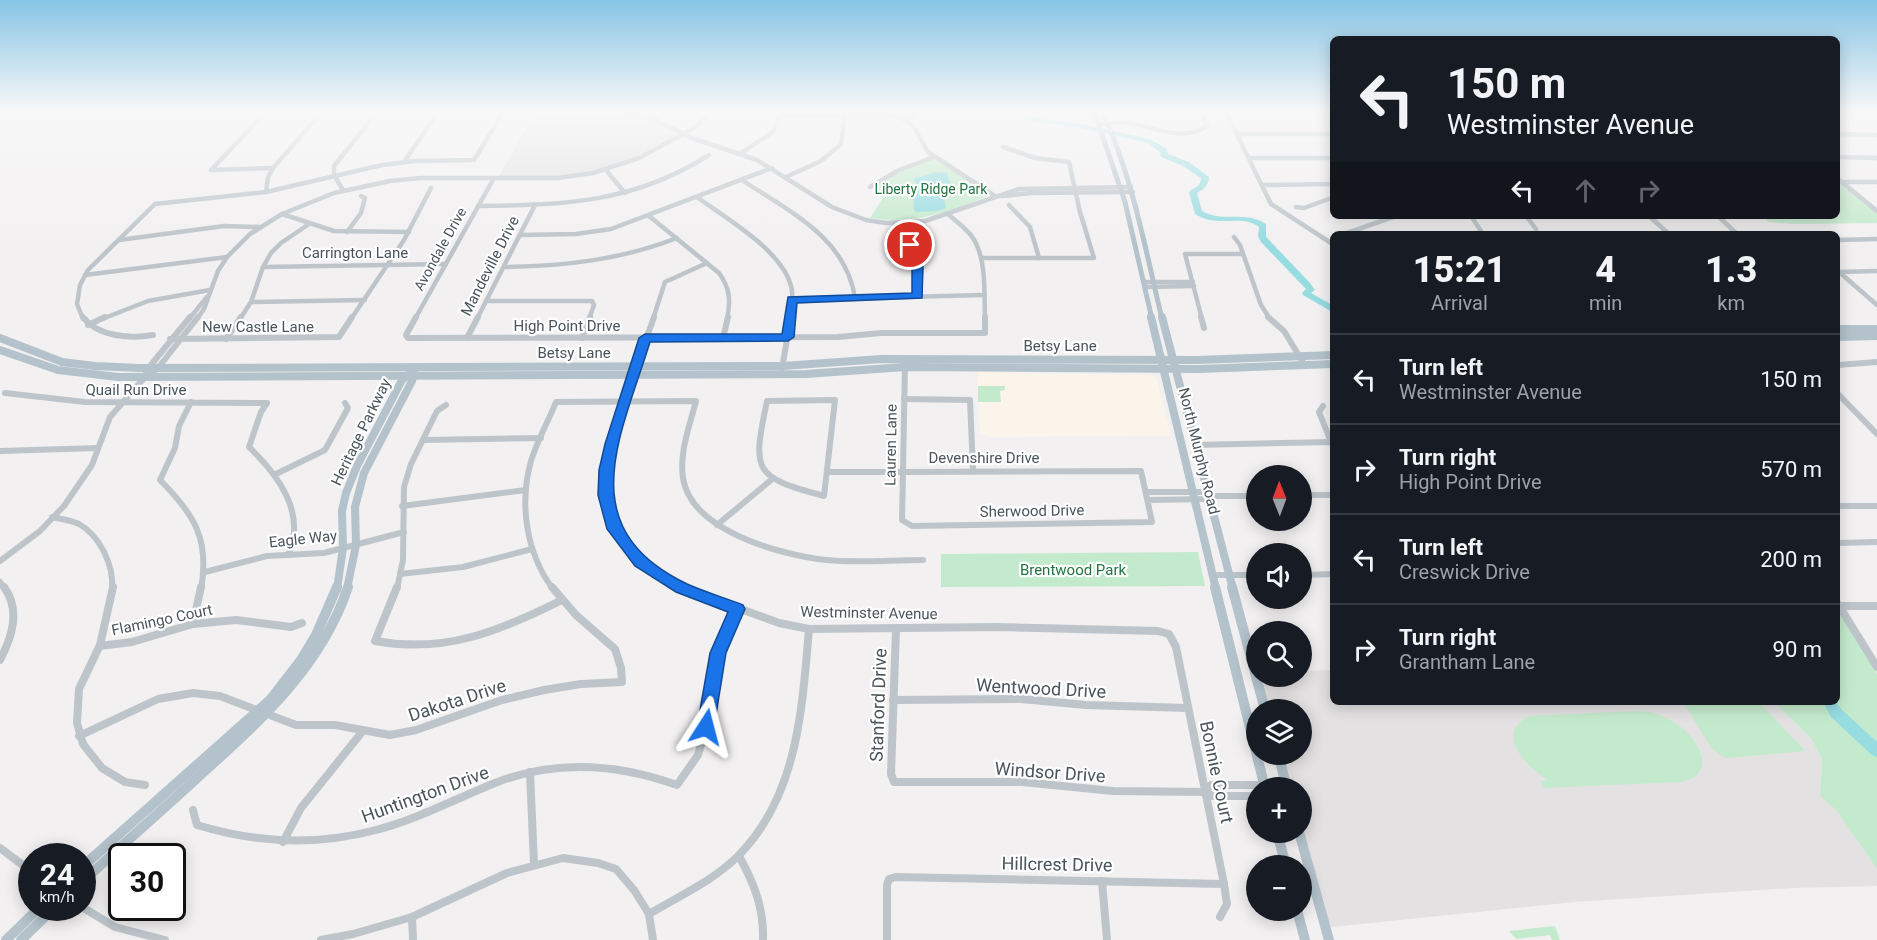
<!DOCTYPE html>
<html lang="en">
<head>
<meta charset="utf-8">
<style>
  body { margin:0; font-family:Roboto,sans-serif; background:#242831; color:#f1f3f6; height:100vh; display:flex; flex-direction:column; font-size:22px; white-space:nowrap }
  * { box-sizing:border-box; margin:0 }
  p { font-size:20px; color:#9ea1a6 }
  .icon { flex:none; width:33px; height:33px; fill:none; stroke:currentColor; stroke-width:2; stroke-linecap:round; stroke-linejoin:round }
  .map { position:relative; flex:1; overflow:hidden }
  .drawer { position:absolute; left:1330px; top:231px; width:510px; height:474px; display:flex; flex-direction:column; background:#171b24; border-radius:9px; box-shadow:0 3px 15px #0003 }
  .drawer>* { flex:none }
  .guide { position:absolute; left:1330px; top:36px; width:510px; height:183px; border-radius:9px; box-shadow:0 3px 15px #0003; background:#171b24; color:#f1f3f6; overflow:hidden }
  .needle { width:39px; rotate:359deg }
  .fabs { position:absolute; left:1246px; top:465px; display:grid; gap:12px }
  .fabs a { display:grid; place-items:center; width:66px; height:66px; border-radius:50%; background:#171b24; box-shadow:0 3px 15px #0003; font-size:30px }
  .speed { position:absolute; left:18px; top:843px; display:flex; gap:12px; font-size:30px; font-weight:700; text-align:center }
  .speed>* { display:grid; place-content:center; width:78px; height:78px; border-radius:50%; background:#171b24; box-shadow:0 3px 15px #0003; line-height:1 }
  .speed small { font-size:15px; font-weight:400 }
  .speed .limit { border:3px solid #111; border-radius:9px; background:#fff; color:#111 }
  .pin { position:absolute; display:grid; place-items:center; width:51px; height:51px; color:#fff; margin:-26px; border:3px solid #fff; border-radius:50%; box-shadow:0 2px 6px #0007 }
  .me { position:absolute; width:66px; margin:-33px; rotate:9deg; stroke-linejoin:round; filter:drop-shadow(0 0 4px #0008) }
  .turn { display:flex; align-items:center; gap:21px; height:126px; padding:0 18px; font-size:27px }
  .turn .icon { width:78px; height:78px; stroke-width:2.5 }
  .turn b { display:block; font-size:42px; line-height:51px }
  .lanes { display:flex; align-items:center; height:57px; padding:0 18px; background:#0003; justify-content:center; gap:30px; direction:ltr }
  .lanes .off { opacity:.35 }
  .eta { display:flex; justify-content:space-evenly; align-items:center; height:102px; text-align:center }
  .eta b { font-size:36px; font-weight:800; line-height:42px }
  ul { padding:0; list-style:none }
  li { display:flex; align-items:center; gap:18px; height:90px; padding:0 18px; border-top:2px solid #363941 }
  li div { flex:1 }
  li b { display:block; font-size:22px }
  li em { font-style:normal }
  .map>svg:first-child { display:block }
</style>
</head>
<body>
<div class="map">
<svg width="1877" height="940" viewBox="0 0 1877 940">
  <rect width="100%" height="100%" fill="#f2f0f0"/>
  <polygon fill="#faf4eb" points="977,370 1018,373 1150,375 1156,377 1171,436 988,437 980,433"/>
  <g fill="#e3e1e1">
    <polygon points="536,111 622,111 641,115 667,127 676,134 634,158 595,171 557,176 499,176"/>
    <polygon points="1333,670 1334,702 1774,702 1812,740 1822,759 1820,796 1836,810 1877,869 1877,886 1792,888 1575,902 1332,927 1329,925 1302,829 1302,788 1291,787 1282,755 1302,754 1302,710 1269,709 1259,677 1302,676 1302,671"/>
  </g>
  <g fill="#c4eacd">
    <path d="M933,159l31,17 26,19c-41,17 -76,30 -120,23l13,-20 -9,-8 4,-3 -1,-4 34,-16z"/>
    <polygon points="1838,181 1877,214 1877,223 1794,224 1768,222 1762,216 1838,216"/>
    <polygon points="978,386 1005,386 1005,390 1000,391 1001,402 978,402"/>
    <polygon points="1198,552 1205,586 941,587 941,554"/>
    <polygon points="1838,611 1877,674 1877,869 1836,810 1820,796 1822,759 1812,740 1774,702 1838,702"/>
    <polygon points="1683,702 1759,702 1805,751 1726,758 1712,749"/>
    <path d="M1637,711c14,0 28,5 40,13 21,14 43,52 2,58l-135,6 -3,-7 7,-1c-21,-12 -55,-48 -18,-64z"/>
    <polygon points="1555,926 1560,940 1552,940 1550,935 1516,939 1509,931"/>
  </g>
  <polygon fill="#96dce1" points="936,172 947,173 951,185 944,198 946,208 937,211 916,212 914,210 913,193 917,190 914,179"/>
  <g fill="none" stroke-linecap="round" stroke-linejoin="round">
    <g fill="#96dce1" fill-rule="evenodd">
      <path d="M1010,111h8l12,6 52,7 68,15 17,10 1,5 21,8 20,15c0,8 -5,12 -12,16l5,18c20,12 44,-1 64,13v12l2,3 42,44 5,7 -4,3 23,13v7l-31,-18 -1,-2 4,-4 -45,-47 -3,-6 1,-9c-18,-14 -40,2 -64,-13l-6,-22c5,-5 12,-5 12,-14l-18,-12 -22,-9 -1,-5 -12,-9 -66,-15 -54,-7z"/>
      <polygon points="1823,702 1836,702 1841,709 1877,742 1877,757 1872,755 1831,717"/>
    </g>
    <g stroke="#bdc5ca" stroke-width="4.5">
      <polyline points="267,111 211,170 273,168"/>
      <polyline points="630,111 647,116 692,138 757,160 832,207 866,220 886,223 925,221 1019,189 1131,187"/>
      <polyline points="1334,111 1226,112 1271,204 1334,245"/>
      <polyline points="906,120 917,115"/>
      <path d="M1099,124c11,-1 22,-2 34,0 23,4 53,18 74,2l-6,-15"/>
      <polyline points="1237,134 1334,134"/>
      <polyline points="1838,134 1877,135"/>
      <polyline points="741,153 773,132 779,115 883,114 898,117 912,124 928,152 995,196"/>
      <polyline points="1838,157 1877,158"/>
      <polyline points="1249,158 1334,158"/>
      <polyline points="404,162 439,111"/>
      <polyline points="606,170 625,193"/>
      <polyline points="786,177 821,161 841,144 845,115"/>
      <polyline points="1838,179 1877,211"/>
      <path d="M742,180c46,31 104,57 113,118"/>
      <polyline points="1842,182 1877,182"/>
      <polyline points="1262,185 1334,184"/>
      <polyline points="870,187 899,170 934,157"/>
      <polyline points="343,190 334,175 334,166 378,111"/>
      <polyline points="266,192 268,177 273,168 323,111"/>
      <polyline points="1002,196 1032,193 1133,192"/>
      <path d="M697,197c28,21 85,53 94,89 3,10 1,22 0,33"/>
      <polyline points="1009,205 1030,227 1039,258"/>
      <path d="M478,206c86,-1 156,-3 231,-51"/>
      <polyline points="1296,207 1304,208 1334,197"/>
      <polyline points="282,214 334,231 409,232"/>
      <path d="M949,215c8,7 18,14 24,23 14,22 11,56 12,81"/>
      <path d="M649,216l70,57c11,15 12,28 8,46"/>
      <polyline points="1471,216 1483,234"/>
      <polyline points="1526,216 1536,229"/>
      <polyline points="1649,216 1669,234"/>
      <polyline points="1718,216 1737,234"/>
      <polyline points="347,232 361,213 365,198 361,196"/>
      <polyline points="1344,234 1396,216"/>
      <polyline points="520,235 576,234 611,229 772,168"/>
      <polyline points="903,235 915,255 918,296"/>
      <polyline points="1234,237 1240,245 1261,305 1270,319"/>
      <polyline points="119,240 224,226 259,227"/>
      <polyline points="1838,240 1877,239"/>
      <polyline points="981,258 1094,258 1080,212 1069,162 1035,158 1003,147"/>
      <polyline points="263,267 446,264"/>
      <path d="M504,267c61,-1 116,-7 173,-29"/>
      <polyline points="1838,271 1877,305"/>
      <polyline points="1839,272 1877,271"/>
      <polyline points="85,275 227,257"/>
      <polyline points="1145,282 1193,282"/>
      <polyline points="1146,287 1194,286"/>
      <polyline points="792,300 983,295"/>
      <polyline points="486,301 592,301 594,305 589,319"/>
      <polyline points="251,302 365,300"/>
      <polyline points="83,319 77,304 80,285 88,270 155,204 266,192 382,165 414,161 474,160 504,111"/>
      <polyline points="102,319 148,301 210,290"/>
      <polyline points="189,319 207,297"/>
      <polyline points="197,319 204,309 218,271 227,257 250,234 282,214 334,193 390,181 420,178 557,178 593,173 639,158 694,128 707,117"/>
      <polyline points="240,319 251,302 263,267 271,253 281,243 309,224"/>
      <polyline points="351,319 404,240 431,188"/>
      <polyline points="415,319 494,178"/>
      <polyline points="477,319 535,205"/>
      <polyline points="653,319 665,282 707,263"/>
      <polyline points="1202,319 1185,254 1243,254"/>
    </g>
    <g stroke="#bdc5ca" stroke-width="6">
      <path d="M83,317c15,20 48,22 70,18"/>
      <polyline points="416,317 406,335 408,338 838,337 881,333 985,333 985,317"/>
      <path d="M654,317c-18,53 -68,162 -40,213 15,25 43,46 69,59"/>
      <polyline points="1201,317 1204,328"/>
      <polyline points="1268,317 1284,331 1304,364"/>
      <polyline points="88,325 105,317"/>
      <polyline points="467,338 478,317"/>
      <polyline points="582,338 590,317"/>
      <polyline points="723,338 728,317"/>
      <polyline points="170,339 339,337 352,317"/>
      <polyline points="226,339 241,317"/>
      <polyline points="1838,365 1877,362"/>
      <polyline points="782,368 791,317"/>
      <polyline points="146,371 190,317"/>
      <polyline points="5,393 85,402 267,403"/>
      <polyline points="1838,394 1877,434"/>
      <polyline points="904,399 970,400 973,470"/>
      <path d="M835,400l-11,96c-71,-19 -72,-24 -57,-95z"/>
      <path d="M191,402l-12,24 -4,22 -15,32c34,34 50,59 41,109"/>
      <path d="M267,403l-6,9 -12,35c29,28 57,65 40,106"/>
      <polyline points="1323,406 1319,412 1331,442"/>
      <polyline points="423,440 541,438"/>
      <polyline points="1194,445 1331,442 1334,447"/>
      <polyline points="0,451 98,448"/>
      <polygon points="1141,471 1152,522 912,526 902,520 903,472"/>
      <polyline points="828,472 903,472"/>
      <polyline points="903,472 905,364"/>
      <polyline points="274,475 325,450 348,408 345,403"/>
      <polyline points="1147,492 1207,492"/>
      <polyline points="1302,495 1334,495"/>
      <polyline points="1207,496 1257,496"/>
      <polyline points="1149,500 1208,499"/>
      <polyline points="402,506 526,490"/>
      <polyline points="1838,506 1877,506"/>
      <path d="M52,517c9,2 19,3 27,7 21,12 35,41 33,65"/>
      <polyline points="717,525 771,480"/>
      <polyline points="1838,543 1877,542"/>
      <polyline points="0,561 40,531 64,506 92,465 110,417 145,377 158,368 198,317"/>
      <polyline points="205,572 267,556 324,553 404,532"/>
      <polyline points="400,574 463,567 532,549"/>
      <polyline points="1214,575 1257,575"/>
      <polyline points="1302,575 1334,574"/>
      <polyline points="0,582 5,589"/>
      <polyline points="397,589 403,560 404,487 411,464 437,411 446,405"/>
      <path d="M553,589c-27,-36 -34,-85 -22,-128 6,-20 17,-39 25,-59l140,-1c-6,24 -17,51 -13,77 8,53 98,77 143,82 32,3 65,0 97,0"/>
    </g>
    <g stroke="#bdc5ca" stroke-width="8">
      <polyline points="113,587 100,645 79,689 77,723 83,744 102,768 125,782 145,785"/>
      <path d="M397,587l-22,54c70,13 125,-10 187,-41"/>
      <polyline points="680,587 779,623 809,629 995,627 1158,631 1169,634 1176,647 1224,884 1227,904 1220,917"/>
      <polyline points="1838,604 1877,667"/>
      <polyline points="1838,606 1877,606"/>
      <polyline points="193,624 201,587"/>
      <polyline points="896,629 891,774 894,782 1022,782 1113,791 1205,792 1213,796 1257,796"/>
      <polyline points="100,646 132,642 193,624 236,620 291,627 302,623"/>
      <path d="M0,660c12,-23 21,-50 4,-73"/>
      <polyline points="893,700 1021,699 1086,705 1188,708"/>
      <polyline points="79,736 158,699 193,693 220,696 296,725 335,725 390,735 416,730 502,700 544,690 581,684 622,682 621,668 615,649 576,615 552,587"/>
      <polyline points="530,772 534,864"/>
      <polyline points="1205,792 1211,785 1264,785"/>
      <path d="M193,810l4,15c59,18 119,21 179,5 42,-11 79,-31 119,-47 61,-24 121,-20 182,2l21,-30 8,-28 12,-74 20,-44"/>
      <polyline points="283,842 301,808 362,732"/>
      <polyline points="0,848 32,872"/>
      <path d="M739,856c15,27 25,52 24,84"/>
      <polyline points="1102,881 1107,940"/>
      <polyline points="82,907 115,927 165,940"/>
      <path d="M649,914c30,-18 64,-33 89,-58 60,-60 64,-147 71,-227"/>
      <polyline points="412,917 413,940"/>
      <polyline points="321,940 353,934 412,917 507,873 563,858 598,863 616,869 634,890 649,914 653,940"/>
      <polyline points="887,940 887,885 889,879 896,877 1224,884"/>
    </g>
    <g stroke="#b3c2cb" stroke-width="5">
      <polyline points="1094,111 1125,202 1152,319"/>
      <path d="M1102,111c31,67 43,137 60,208"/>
    </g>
    <g stroke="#b3c2cb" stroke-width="8">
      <polyline points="1151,317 1216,589"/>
      <polyline points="1162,317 1233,589"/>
      <polyline points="1838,329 1877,329"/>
      <polyline points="1838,337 1877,336"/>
      <polyline points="0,338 62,362 95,366 139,368 783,366 881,359 1197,360 1334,355"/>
      <polyline points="0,350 58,370 118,377 806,374 905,367 1199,369 1334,364"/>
      <polyline points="337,589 343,548 342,511 346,493 357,466 402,380 408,375"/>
      <polyline points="347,589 356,545 355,507 364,473 412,381 414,371"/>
    </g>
    <g stroke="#b3c2cb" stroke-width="10">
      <polyline points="1215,587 1265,788"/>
      <polyline points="1232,587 1265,710"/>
      <polyline points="1278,754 1287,788"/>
      <polyline points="1277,832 1286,866"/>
      <polyline points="1299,832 1329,940"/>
      <polyline points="82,867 270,700 301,660 316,635 337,587"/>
      <path d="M82,882c38,-35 77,-69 115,-104 62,-56 124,-110 151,-191"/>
      <polyline points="1297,910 1305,940"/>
      <polyline points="6,940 39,908"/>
      <polyline points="21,940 54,908"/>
    </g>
  </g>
  <linearGradient id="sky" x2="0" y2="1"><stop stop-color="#87c4e5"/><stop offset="0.46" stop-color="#f9f8f8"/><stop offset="1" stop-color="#f9f8f8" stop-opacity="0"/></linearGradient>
  <rect width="1877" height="243" fill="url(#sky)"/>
  <path fill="#1a73e8" stroke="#114b97" stroke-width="1.5" d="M910,242l6,3 7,22 -1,31 -125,5 -3,34 -6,4 -138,1c-29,94 -80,186 37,242 18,8 38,14 56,21l2,4 -19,44 -12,74 -2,5 -6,2 -6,-2 -3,-5 13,-74 18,-41 -52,-20 -41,-26 -28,-37 -9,-34 1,-25 6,-26 34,-106 6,-4h137l6,-37 124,-4v-26l-7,-22z"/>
  <g text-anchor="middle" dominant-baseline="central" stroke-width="4.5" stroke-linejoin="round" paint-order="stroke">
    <g font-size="14" fill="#237440" stroke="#fff">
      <text x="931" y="189">Liberty Ridge Park</text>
    </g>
    <g font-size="14" fill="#4a555b" stroke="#fff">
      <text transform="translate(440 249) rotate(-61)">Avondale Drive</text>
    </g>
    <g font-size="15" fill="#4a555b" stroke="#fff">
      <text x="355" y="253">Carrington Lane</text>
      <text transform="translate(490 266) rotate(-63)">Mandeville Drive</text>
      <text x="567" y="326">High Point Drive</text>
      <text x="258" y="327">New Castle Lane</text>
      <text x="1060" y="346">Betsy Lane</text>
      <text x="574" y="353">Betsy Lane</text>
      <text x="136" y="390">Quail Run Drive</text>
      <text transform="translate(361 432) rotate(-64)">Heritage Parkway</text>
      <text transform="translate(891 445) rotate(-89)">Lauren Lane</text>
      <text transform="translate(1199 451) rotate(76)">North Murphy Road</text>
      <text x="984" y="458">Devenshire Drive</text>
      <text transform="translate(1032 511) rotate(-1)">Sherwood Drive</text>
      <text transform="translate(303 539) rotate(-6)">Eagle Way</text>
      <text transform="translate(869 613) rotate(1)">Westminster Avenue</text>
      <text transform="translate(162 620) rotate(-12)">Flamingo Court</text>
    </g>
    <g font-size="15" fill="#237440" stroke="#fff">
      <text x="1073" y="570">Brentwood Park</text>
    </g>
    <g font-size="18" fill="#4a555b" stroke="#fff">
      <text transform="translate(1041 688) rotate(3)">Wentwood Drive</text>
      <text transform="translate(457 700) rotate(-18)">Dakota Drive</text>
      <text transform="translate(878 705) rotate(-88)">Stanford Drive</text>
      <text transform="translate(1050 772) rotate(4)">Windsor Drive</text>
      <text transform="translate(1217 772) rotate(78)">Bonnie Court</text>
      <text transform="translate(425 794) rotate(-20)">Huntington Drive</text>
      <text transform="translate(1057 864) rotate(1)">Hillcrest Drive</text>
    </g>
  </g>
</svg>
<div class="fabs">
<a><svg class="needle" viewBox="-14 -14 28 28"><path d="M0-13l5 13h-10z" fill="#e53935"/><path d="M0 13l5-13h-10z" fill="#9ea1a6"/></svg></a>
<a><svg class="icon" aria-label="sound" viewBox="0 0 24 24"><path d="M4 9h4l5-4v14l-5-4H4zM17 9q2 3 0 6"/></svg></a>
<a><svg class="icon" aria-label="search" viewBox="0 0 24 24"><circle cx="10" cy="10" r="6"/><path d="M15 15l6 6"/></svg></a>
<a><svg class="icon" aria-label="layers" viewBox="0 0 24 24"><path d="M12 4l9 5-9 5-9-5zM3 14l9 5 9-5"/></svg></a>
<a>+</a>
<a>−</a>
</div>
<div class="speed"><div>24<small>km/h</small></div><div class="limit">30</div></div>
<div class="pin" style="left:910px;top:245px;background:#d93025"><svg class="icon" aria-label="arrive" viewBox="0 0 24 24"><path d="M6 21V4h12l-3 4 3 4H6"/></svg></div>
<svg class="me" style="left:706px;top:727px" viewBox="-20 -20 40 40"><path d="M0-17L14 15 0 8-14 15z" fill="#1a73e8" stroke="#fff" stroke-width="4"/></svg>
<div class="guide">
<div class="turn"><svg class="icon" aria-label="left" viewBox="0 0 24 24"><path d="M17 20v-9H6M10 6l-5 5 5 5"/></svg><div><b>150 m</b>Westminster Avenue</div></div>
<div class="lanes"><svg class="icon" aria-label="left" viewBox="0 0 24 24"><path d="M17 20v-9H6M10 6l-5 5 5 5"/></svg><svg class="icon off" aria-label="ahead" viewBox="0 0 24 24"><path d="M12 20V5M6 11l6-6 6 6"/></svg><svg class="icon off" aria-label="right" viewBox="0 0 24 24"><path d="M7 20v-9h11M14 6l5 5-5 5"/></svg></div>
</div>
<section class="drawer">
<div class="eta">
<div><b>15:21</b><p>Arrival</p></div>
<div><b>4</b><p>min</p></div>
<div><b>1.3</b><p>km</p></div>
</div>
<ul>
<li><svg class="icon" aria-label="left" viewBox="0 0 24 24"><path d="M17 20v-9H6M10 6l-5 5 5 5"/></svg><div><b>Turn left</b><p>Westminster Avenue</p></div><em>150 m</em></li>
<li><svg class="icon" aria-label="right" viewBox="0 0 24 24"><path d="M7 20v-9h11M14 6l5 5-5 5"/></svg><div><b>Turn right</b><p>High Point Drive</p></div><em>570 m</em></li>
<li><svg class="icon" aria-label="left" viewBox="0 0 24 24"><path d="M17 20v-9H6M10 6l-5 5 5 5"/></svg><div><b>Turn left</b><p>Creswick Drive</p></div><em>200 m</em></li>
<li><svg class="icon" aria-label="right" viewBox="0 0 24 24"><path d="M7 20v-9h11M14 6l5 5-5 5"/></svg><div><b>Turn right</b><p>Grantham Lane</p></div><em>90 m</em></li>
</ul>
</section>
</div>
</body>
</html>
